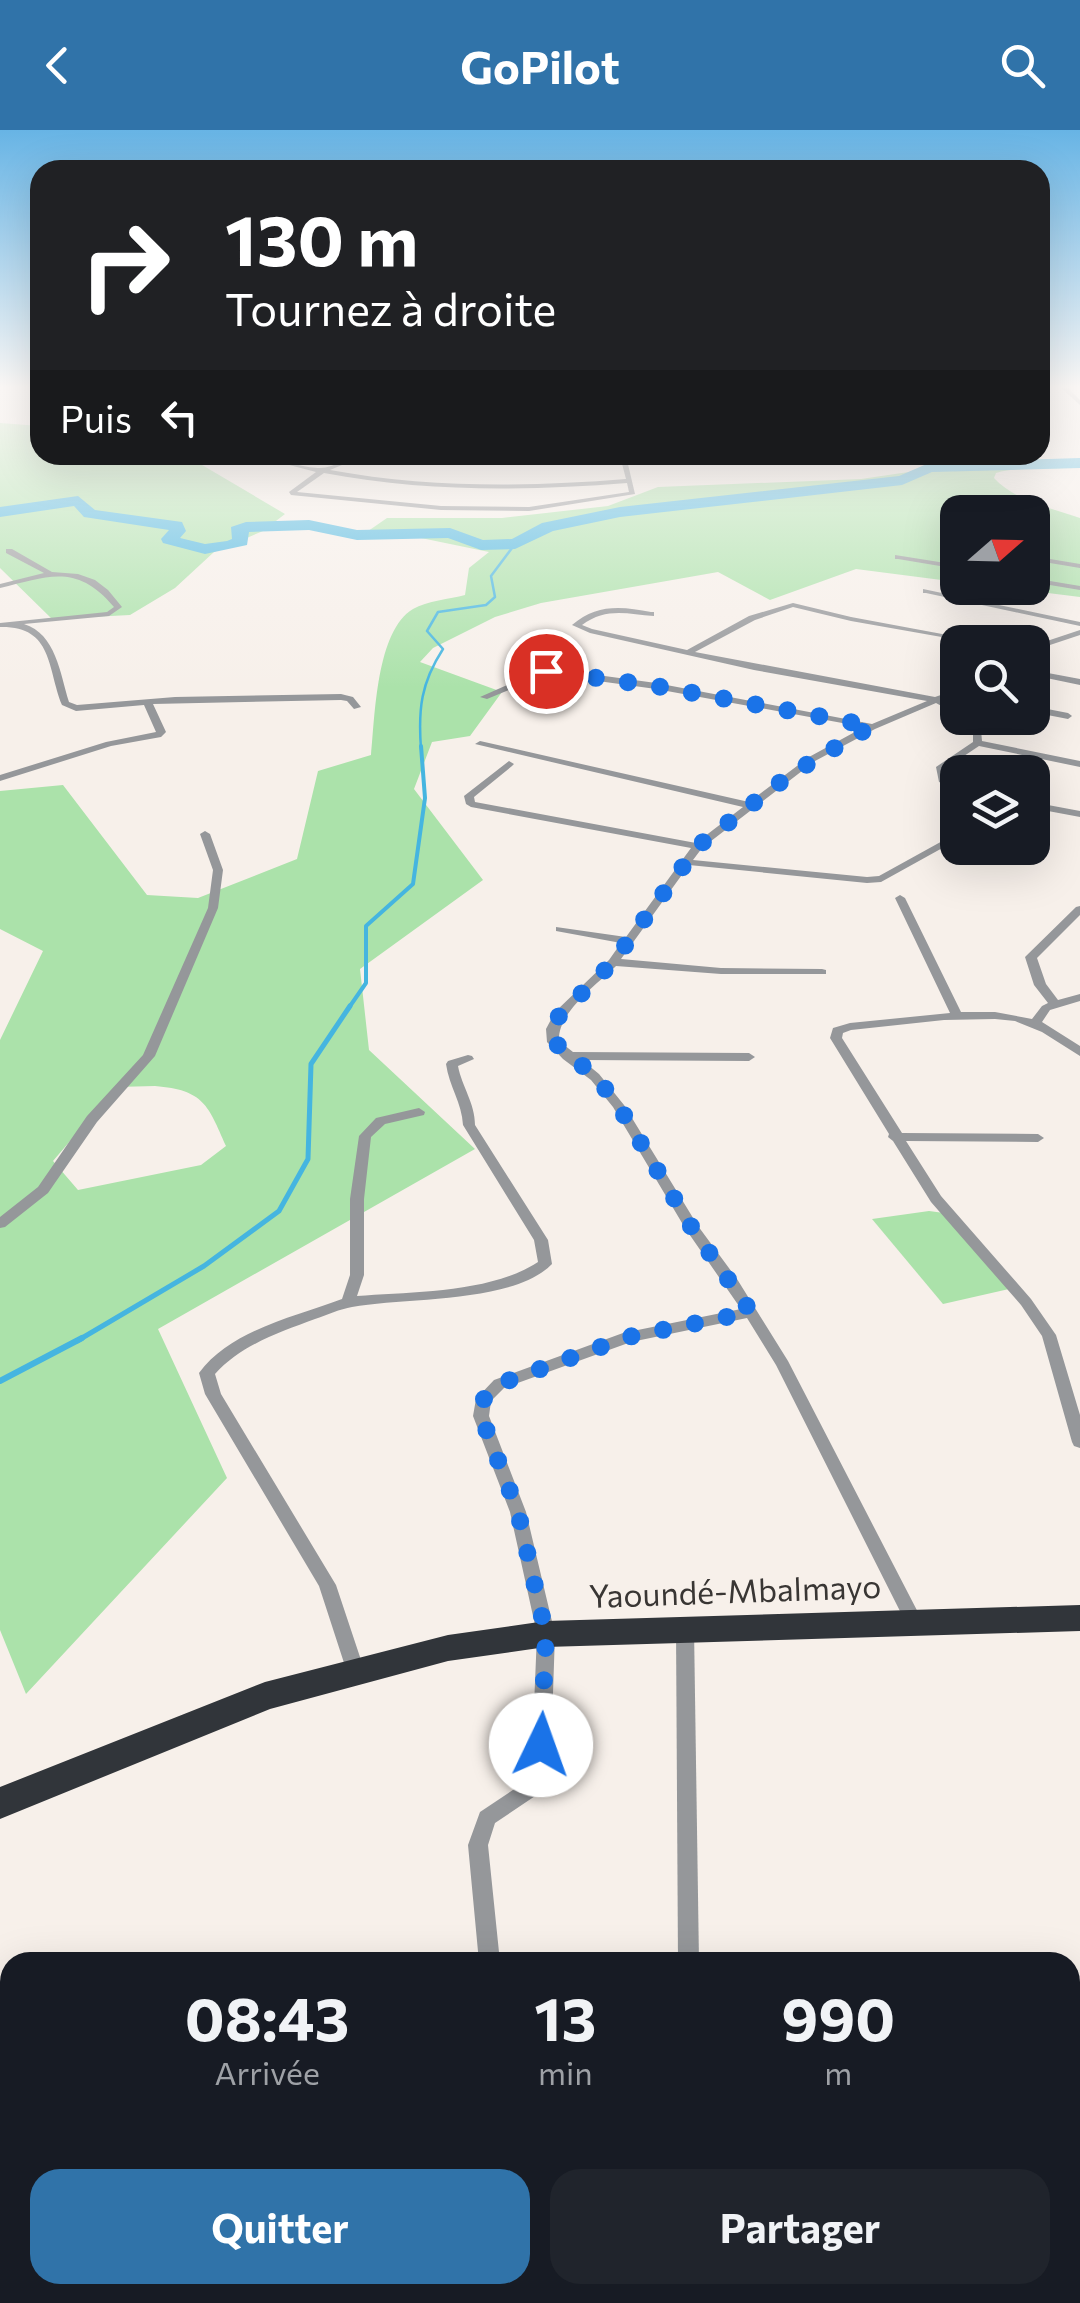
<!DOCTYPE html>
<html lang="fr">
<head>
<meta charset="utf-8">
<style>
  body { margin:0; font-family:Commissioner,sans-serif; background:#20242c; color:#f1f3f6; height:100vh; display:flex; flex-direction:column; font-size:38px; white-space:nowrap }
  * { box-sizing:border-box; margin:0 }
  p { font-size:32px; color:#9ea1a6 }
  .icon { flex:none; width:55px; height:55px; fill:none; stroke:currentColor; stroke-width:2; stroke-linecap:round; stroke-linejoin:round }
  .map { position:relative; flex:1; overflow:hidden }
  .drawer { position:absolute; left:0px; top:1822px; width:1080px; height:352px; display:flex; flex-direction:column; background:#171b24; border-radius:30px 30px 0 0; box-shadow:0 10px 40px #0002 }
  .drawer>* { flex:none }
  .guide { position:absolute; left:30px; top:30px; width:1020px; height:305px; border-radius:30px; box-shadow:0 10px 40px #0002; background:#202124; color:#fff; overflow:hidden }
  .needle { width:65px; rotate:70deg }
  .controls { position:absolute; left:940px; top:365px; display:grid; gap:20px }
  .controls a { display:grid; place-items:center; width:110px; height:110px; border-radius:20px; background:#171b24; box-shadow:0 10px 40px #0002; font-size:50px }
  .pin { position:absolute; display:grid; place-items:center; width:85px; height:85px; color:#fff; margin:-42px; border:5px solid #fff; border-radius:50%; box-shadow:0 2px 10px #0007 }
  .me { position:absolute; width:110px; margin:-55px; rotate:3deg; stroke-linejoin:round; filter:drop-shadow(0 0 8px #0008) }
  .turn { display:flex; align-items:center; gap:35px; height:210px; padding:0 30px; font-size:45px }
  .turn .icon { width:130px; height:130px; stroke-width:2.5 }
  .turn b { display:block; font-size:70px; line-height:85px }
  .then { display:flex; align-items:center; height:95px; padding:0 30px; background:#0003; gap:20px; font-size:38px }
  .eta { display:flex; justify-content:space-evenly; align-items:center; height:170px; text-align:center }
  .eta b { font-size:60px; font-weight:700; line-height:70px }
  .cta { display:flex; gap:20px; margin-top:auto; padding:20px 30px }
  .cta a { flex:1; height:115px; border-radius:30px; background:#3073a9; color:#fff; font-size:40px; font-weight:700; line-height:115px; text-align:center }
  .cta a+a { background:#20242c; color:#f1f3f6 }
  header { display:flex; justify-content:space-between; align-items:center; height:130px; padding:0 30px; background:#3073a9; color:#fff; font-size:45px; font-weight:700 }
  .map>svg:first-child { display:block }
</style>
</head>
<body>
<header><svg class="icon" aria-label="back" viewBox="0 0 24 24"><path d="M15 5l-7 7 7 7"/></svg>GoPilot<svg class="icon" aria-label="search" viewBox="0 0 24 24"><circle cx="10" cy="10" r="6"/><path d="M15 15l6 6"/></svg></header>
<div class="map">
<svg width="1080" height="2173" viewBox="0 0 1080 2173">
  <rect width="100%" height="100%" fill="#f7f0ea"/>
  <g fill="#abe2aa" fill-rule="evenodd">
    <polygon points="0,293 40,296 40,325 198,325 197,332 285,384 263,401 214,422 175,458 130,485 52,489 0,438"/>
    <path d="M1080,329v8c-27,3 -59,-1 -84,6l-2,5c21,23 57,30 86,40v79l-73,-9h25v-76h-74l-1,70 -101,-13 -86,31 -52,-28 -177,31 -46,14 -62,31 -13,14 82,30 -32,44 -38,6 -18,47 69,91 -123,89 9,81 106,99 -317,180 69,149 -201,216 -26,-64v-590l43,-89 -43,-22v-138l63,-6 84,110 51,3 99,-39 21,-88 53,-16c4,-38 5,-124 42,-146 14,-8 37,-10 52,-14l4,-27 20,-16 -68,-14h-63l29,-20h115l106,-12 50,-19 203,-8 129,-19zM155,956c49,4 53,19 71,60l-25,19 -123,25 -25,-29 63,-74z"/>
    <polygon points="929,1081 944,1083 1009,1159 943,1174 872,1089"/>
  </g>
  <g fill="none" stroke-linecap="round" stroke-linejoin="round">
    <path stroke="#45b5e0" stroke-width="2.5" d="M421,619c-3,-40 0,-66 22,-100l-16,-18 11,-19 48,-7 9,-8 -4,-21 24,-32"/>
    <polyline stroke="#45b5e0" stroke-width="4" points="348,879 366,853 366,796 413,754 425,668 421,616"/>
    <polyline stroke="#45b5e0" stroke-width="5" points="77,1211 204,1136 279,1081 308,1029 311,934 350,876"/>
    <polyline stroke="#45b5e0" stroke-width="6" points="0,1251 82,1208"/>
    <polygon fill="#45b5e0" fill-rule="evenodd" points="1080,328 1080,338 932,342 902,355 620,387 553,401 515,419 481,420 448,408 357,410 309,400 249,402 247,415 205,424 163,413 161,409 169,400 84,387 74,376 0,387 0,377 78,366 95,380 182,392 186,401 180,408 205,414 227,411 232,409 231,397 246,392 309,390 357,400 450,398 483,410 512,409 542,393 620,377 899,346 929,333"/>
    <g fill="#95979a" fill-rule="evenodd">
      <polygon points="1057,254 1064,254 1080,270 1080,275"/>
      <polygon points="1040,302 1043,306 1040,308"/>
      <path d="M251,325c23,0 44,12 67,13 16,1 31,-13 48,-13l-36,15c97,18 198,17 296,9l-5,-19 -44,3 -188,-6 -3,-2 191,4 109,-4 -59,5 8,34 -106,17 -88,-1 -150,-15 -2,-3 27,-20zM324,343c99,19 202,18 303,10l2,9 -100,15 -88,-1 -144,-14z"/>
      <polygon points="916,325 922,325 922,327 917,328"/>
      <path d="M6,419h6l40,23 26,2 17,6 13,10 14,17 -13,9 -85,8c32,10 36,49 45,78l8,3 98,-8 166,-3 12,3 8,10 -7,2 -7,-8 -6,-1 -188,4 13,28 -5,5 -50,9 -111,35v-6l106,-33 50,-10 -12,-27 -68,6 -14,-6c-15,-38 -9,-79 -62,-78v-4l107,-11 7,-5c-37,-44 -65,-31 -114,-19v-4l44,-11 -38,-20z"/>
      <polygon points="895,425 958,435 958,439 898,429 895,429"/>
      <polygon points="1032,426 1080,434 1080,438 1032,430"/>
      <polygon points="1032,448 1080,456 1080,460 1032,452"/>
      <polygon points="923,459 1080,492 1080,496 926,463 923,463"/>
      <path d="M793,473l58,14 134,25h-15l-119,-21 -58,-14 -38,13 -60,32 240,45 23,-8v5l-15,6 15,8v7l-22,-12 -61,26 -60,32 -113,87 -9,12 174,17 12,-1 67,-37h8l1,2 -74,41 -14,1 -178,-18 -68,94 100,9 101,1 4,1v4h-105l-105,-8c-20,19 -59,47 -57,75l14,11 176,1 6,4 -6,4 -167,-1 17,14 25,31 74,121 39,53 51,82 135,261 -3,5 -6,2 -6,-2 -132,-262 -29,-47 -116,24 -127,46 -13,13 -2,15 37,96 29,122 -5,148 -3,6 -52,35 -7,22 12,117h-21l-11,-117 12,-33 51,-34 6,-144 -27,-122 -37,-96 3,-17 18,-19 129,-47 118,-24 -56,-81 -72,-121 -22,-27 -28,-21 -16,-17 -1,-13 9,-17 54,-52 12,-17 -65,-12v-4l70,10 65,-89 -220,-41 -5,-3 -2,-8 45,-35 5,3 -2,2 -38,31 1,5 221,41 47,-36 -268,-63 5,-3 269,61 60,-45 55,-30 -208,-38 -109,-15 -60,25 -7,-2 66,-29 110,15 216,41 55,-23 -173,-31 -164,-37 -18,-8c24,-21 49,-19 79,-13h3v4c-27,-2 -48,-9 -72,9l10,4 95,21 62,-34z"/>
      <polygon points="1080,500 1080,505 1032,521 1032,516"/>
      <polygon points="1032,540 1080,549 1080,555 1032,545"/>
      <polygon points="1032,576 1068,583 1072,586 1068,589 1032,582"/>
      <polygon points="961,588 969,588 981,600 982,611 1080,631 1080,637 979,616 946,638 947,649 958,653 958,660 939,652 936,637 973,612 973,602"/>
      <polygon points="1032,672 1080,681 1080,687 1032,678"/>
      <polygon points="205,701 210,704 223,740 218,778 155,926 97,992 48,1063 5,1097 0,1098 0,1087 38,1057 87,986 143,925 208,778 213,740 200,704"/>
      <polygon points="900,765 905,768 961,882 995,882 1032,889 1042,876 1048,873 1034,855 1025,827 1076,777 1080,776 1080,785 1037,828 1046,854 1058,870 1080,864 1080,871 1050,880 1042,892 1080,916 1080,926 1042,902 1015,891 995,889 944,890 851,900 843,903 842,908 902,1003 1038,1004 1044,1008 1038,1012 906,1011 941,1066 1031,1169 1056,1205 1080,1285 1080,1318 1074,1316 1072,1312 1042,1206 1021,1175 931,1072 893,1011 888,1007 889,1004 830,908 833,898 850,893 950,883 895,768"/>
      <path d="M468,925l4,1 2,3 -16,7c4,21 17,37 17,59l73,115 4,24c-39,40 -147,33 -200,43 -12,2 -25,8 -37,12 -35,13 -74,26 -100,55l6,20 115,191 28,84 -3,5 -6,3 -6,-3 -3,-5 -27,-83 -114,-192 -6,-21c32,-43 95,-56 143,-74l8,-24v-76l9,-63 17,-18 43,-10 6,4 -1,3 -39,9 -14,13 -7,62v76l-7,21c55,-4 134,-3 181,-34l-4,-22 -71,-115c-1,-22 -14,-39 -17,-61l2,-3z"/>
      <polygon points="685,1491 691,1493 694,1498 699,1832 678,1832 676,1498 679,1493"/>
      <polygon points="532,2165 556,2165 557,2173 533,2173"/>
      <polygon points="812,2165 837,2165 840,2173 815,2173"/>
    </g>
    <polygon fill="#31353a" fill-rule="evenodd" points="1080,1475 1080,1501 546,1517 448,1531 270,1579 0,1689 0,1657 265,1552 448,1505 546,1491"/>
  </g>
  <linearGradient id="sky" x2="0" y2="1"><stop stop-color="#67b4e5"/><stop offset="0.46" stop-color="#fbf8f6"/><stop offset="1" stop-color="#fbf8f6" stop-opacity="0"/></linearGradient>
  <rect width="1080" height="558" fill="url(#sky)"/>
  <g fill="none" stroke-linecap="round" stroke-linejoin="round">
    <polyline stroke="#1a73e8" stroke-width="18" stroke-dasharray="0 32.4" points="541,1615 546,1504 518,1382 481,1286 484,1269 499,1254 628,1207 751,1182 692,1098 618,975 596,947 554,912 552,899 559,886 613,832 698,716 791,644 872,596 656,556 546,541"/>
  </g>
  <g text-anchor="middle" dominant-baseline="central" stroke-width="8" stroke-linejoin="round" paint-order="stroke">
    <g font-size="32" fill="#393634" stroke="#f7f0ea">
      <text transform="translate(735 1460) rotate(-2)">Yaoundé-Mbalmayo</text>
    </g>
  </g>
</svg>
<div class="controls">
<a><svg class="needle" viewBox="-14 -14 28 28"><path d="M0-13l5 13h-10z" fill="#e53935"/><path d="M0 13l5-13h-10z" fill="#9ea1a6"/></svg></a>
<a><svg class="icon" aria-label="search" viewBox="0 0 24 24"><circle cx="10" cy="10" r="6"/><path d="M15 15l6 6"/></svg></a>
<a><svg class="icon" aria-label="layers" viewBox="0 0 24 24"><path d="M12 4l9 5-9 5-9-5zM3 14l9 5 9-5"/></svg></a>
</div>
<div class="pin" style="left:546px;top:541px;background:#d93025"><svg class="icon" aria-label="arrive" viewBox="0 0 24 24"><path d="M6 21V4h12l-3 4 3 4H6"/></svg></div>
<svg class="me" style="left:541px;top:1615px" viewBox="-20 -20 40 40"><circle r="19" fill="#fff"/><path d="M0-13L10 11 0 6-10 11z" fill="#1a73e8"/></svg>
<div class="guide">
<div class="turn"><svg class="icon" aria-label="right" viewBox="0 0 24 24"><path d="M7 20v-9h11M14 6l5 5-5 5"/></svg><div><b>130 m</b>Tournez à droite</div></div>
<div class="then">Puis<svg class="icon" aria-label="left" viewBox="0 0 24 24"><path d="M17 20v-9H6M10 6l-5 5 5 5"/></svg></div>
</div>
<section class="drawer">
<div class="eta">
<div><b>08:43</b><p>Arrivée</p></div>
<div><b>13</b><p>min</p></div>
<div><b>990</b><p>m</p></div>
</div>
<div class="cta"><a>Quitter</a><a>Partager</a></div>
</section>
</div>
</body>
</html>
